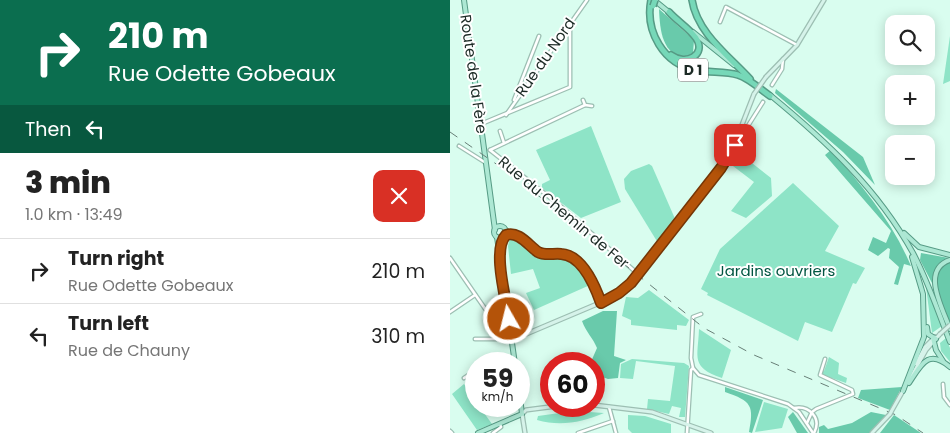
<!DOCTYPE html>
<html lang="en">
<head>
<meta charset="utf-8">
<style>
  body { margin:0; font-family:Poppins,sans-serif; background:#f6f6f6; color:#222; height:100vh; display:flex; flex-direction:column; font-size:19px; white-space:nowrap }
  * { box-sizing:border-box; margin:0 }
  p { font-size:16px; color:#767676 }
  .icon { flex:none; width:28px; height:28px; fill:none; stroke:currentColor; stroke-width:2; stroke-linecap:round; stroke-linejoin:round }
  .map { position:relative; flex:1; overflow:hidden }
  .details { display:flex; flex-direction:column; background:#fff; width:450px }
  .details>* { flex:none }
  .hud { background:#0b6e4f; color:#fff; overflow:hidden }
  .tools { position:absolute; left:435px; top:15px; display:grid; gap:10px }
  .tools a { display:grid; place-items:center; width:50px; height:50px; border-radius:10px; background:#fff; box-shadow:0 2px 12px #0003; font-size:25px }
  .speed { position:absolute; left:15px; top:352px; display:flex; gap:10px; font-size:25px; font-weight:700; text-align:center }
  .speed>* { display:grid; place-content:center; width:65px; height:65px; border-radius:50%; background:#fff; box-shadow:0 2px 12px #0003; line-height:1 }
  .speed small { font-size:12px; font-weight:400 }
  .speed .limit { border:8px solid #d22; background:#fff; color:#111 }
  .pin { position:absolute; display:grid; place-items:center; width:42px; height:42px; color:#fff; margin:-21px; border-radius:10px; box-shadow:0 2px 8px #0006 }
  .me { position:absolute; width:55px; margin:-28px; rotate:352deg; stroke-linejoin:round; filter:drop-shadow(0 0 4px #0008) }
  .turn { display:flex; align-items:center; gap:18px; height:105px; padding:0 25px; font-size:22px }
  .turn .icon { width:65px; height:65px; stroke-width:2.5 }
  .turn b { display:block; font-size:35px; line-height:42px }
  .then { display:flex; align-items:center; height:48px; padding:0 25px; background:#0003; gap:10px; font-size:19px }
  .round { display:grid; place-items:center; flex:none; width:52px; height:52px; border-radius:10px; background:#f6f6f6 }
  .overview { display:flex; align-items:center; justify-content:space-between; height:85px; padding:0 25px }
  h1 { font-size:30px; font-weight:800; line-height:38px }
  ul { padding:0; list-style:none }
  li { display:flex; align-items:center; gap:15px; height:65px; padding:0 25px; border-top:1px solid #e0e0e0 }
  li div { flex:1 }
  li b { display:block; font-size:19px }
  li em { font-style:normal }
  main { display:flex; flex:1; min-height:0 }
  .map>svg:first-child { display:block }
</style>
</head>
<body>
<main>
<section class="details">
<div class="hud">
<div class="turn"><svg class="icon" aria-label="right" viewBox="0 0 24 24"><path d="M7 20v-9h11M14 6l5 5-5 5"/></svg><div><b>210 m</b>Rue Odette Gobeaux</div></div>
<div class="then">Then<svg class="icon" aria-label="left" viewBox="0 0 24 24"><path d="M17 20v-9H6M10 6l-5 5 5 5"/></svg></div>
</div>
<div class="overview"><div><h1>3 min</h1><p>1.0 km · 13:49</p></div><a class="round" style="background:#d93025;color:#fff"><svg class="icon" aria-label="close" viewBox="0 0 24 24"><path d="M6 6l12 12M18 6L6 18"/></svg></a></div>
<ul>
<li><svg class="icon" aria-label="right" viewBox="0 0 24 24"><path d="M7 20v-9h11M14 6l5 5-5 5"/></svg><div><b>Turn right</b><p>Rue Odette Gobeaux</p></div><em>210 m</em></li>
<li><svg class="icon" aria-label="left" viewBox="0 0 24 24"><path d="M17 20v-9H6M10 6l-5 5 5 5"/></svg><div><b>Turn left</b><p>Rue de Chauny</p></div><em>310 m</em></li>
</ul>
</section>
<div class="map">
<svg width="500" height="433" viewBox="0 0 500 433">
  <rect width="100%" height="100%" fill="#d9fdef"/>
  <g fill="#8ee4c7">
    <polygon points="500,36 500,81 493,84"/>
    <polygon points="141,126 171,202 131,218 92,188 92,184 100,180 86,150"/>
    <polygon points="288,152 321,178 322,196 296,218 281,211 304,182 279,163"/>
    <polygon points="199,164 202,166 226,221 208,243 175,189 174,179 181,171"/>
    <polygon points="343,183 389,226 375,251 415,268 406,284 403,283 382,332 355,322 348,341 257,295 258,293 251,289 270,249"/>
    <polygon points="60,237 65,237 90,257 115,259 137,275 140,285 84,310 76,293 90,288 83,269 61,274 58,246"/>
    <polygon points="476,287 492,326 482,333"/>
    <polygon points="199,290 239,320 236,326 227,325 227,330 181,325 181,320 172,316 176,297 188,298"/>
    <path d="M249,329l32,21 -9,28c-32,-11 -24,-20 -23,-49z"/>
    <polygon points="496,338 500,348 500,362 491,351 490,343"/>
    <polygon points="379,357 389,363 388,374 397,378 396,383 373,375 372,371 374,371"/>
    <polygon points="182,359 234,363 239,366 235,417 229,417 231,408 222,406 219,414 197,409 198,399 220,401 225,366 186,361 183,379 170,378 171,364"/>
    <polygon points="14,384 26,402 26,406 29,406 42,424 27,430 2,394"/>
    <polygon points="314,402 338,409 332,428 305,432"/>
    <path d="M124,411l30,2c-22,9 -43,14 -67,7l1,-4z"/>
    <polygon points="178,415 195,416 221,424 221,433 182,433 178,429"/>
  </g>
  <g fill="#69caab">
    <path d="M209,9l35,31 -1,13 -6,6c-25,-4 -27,-28 -28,-50z"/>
    <polygon points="326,89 413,157 425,185 393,152 325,93"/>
    <path d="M381,150c32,37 61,71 80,116l-7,-2 -6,21 -4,-1 5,-17 -10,-9 1,-9 -2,-1 -10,8 -10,-6 5,-13 13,6 5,-12 -66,-76z"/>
    <path d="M471,253l28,5c-12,6 -16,11 -17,25l-12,-23z"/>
    <polygon points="500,261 500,320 498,322 485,281 491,266"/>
    <path d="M153,311h14l-3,45 12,4 -6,3 -2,15 -10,1 -14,-5v-10h-4l7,-16c-4,-10 -11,-16 -15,-27z"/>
    <path d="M275,387l38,13 -11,33 -3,-1c5,-26 3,-31 -24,-40z"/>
    <polygon points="452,387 440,410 408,398 411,390"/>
    <polygon points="343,412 358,433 347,433 338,417"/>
    <polygon points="421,412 436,415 420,433 369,433 369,427 374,425 378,429 402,423"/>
    <polygon points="444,415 471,433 430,433"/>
  </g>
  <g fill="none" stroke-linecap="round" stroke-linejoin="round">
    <g stroke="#9dbfb3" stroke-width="5">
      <g id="street">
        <polyline points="270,22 276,7 347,45"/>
        <polyline points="322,85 332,69 333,59"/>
        <polyline points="64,100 89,36"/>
        <polyline points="133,100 135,105 142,106"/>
        <polyline points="56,115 137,0"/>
        <polyline points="31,124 120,87 120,22"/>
        <polyline points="50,131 54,143"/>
        <polyline points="289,134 296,129 313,102"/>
        <polyline points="9,146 36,163"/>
        <polyline points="40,150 108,204 188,274"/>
        <polyline points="40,150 135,105"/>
        <polyline points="55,229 92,253 113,254 123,259 139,274 151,303"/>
        <polyline points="0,258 56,339 62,340"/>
        <polyline points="0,312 25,295"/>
        <polyline points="25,339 56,339"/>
        <polyline points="243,368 249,375 338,404 349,412 363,433"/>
        <polyline points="14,378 26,370"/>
        <polyline points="493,384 494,397 500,405"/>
        <polyline points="159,407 166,433"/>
        <path d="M344,408c15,-3 28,10 20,25"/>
        <polyline points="357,423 362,412 366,409 403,394 402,390 370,375 375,359"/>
        <polyline points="0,431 2,433"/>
        <polyline points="43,433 51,427 50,424"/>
        <polyline points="128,433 163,421"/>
        <polyline points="237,433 241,370 243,368 241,358 243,317 251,314"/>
      </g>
    </g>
    <g stroke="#9dbfb3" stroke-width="5.5">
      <g id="secondary">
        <polyline points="316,77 347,45 374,0"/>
        <polyline points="61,331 76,332"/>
        <polyline points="62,340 159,299 181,283 281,153 304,94"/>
        <polyline points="466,364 475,347 485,337"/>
        <polyline points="460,379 476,350 490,334"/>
        <polyline points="144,405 202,412 261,433"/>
        <polyline points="441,412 454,389"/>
        <polyline points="72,414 76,410 107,406"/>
        <polyline points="72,414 75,433"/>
        <polyline points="422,433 440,414"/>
      </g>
    </g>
    <g stroke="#569b85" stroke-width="6">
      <g id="primary">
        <polyline points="14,0 45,230"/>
        <polyline points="204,0 220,13"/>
        <polyline points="243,32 284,65"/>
        <path d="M320,95c56,46 107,93 143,158 15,28 25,59 37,89"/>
        <circle cx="50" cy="232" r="6"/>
        <polyline points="454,233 469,247 500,255"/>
        <polyline points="47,237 65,364"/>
        <path d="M500,260c-30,10 -7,49 0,69"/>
        <polyline points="477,327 478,334 486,339"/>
        <polyline points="483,338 486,350 493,361"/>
        <path d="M459,383c12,-18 19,-35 41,-16"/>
        <polyline points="453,391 474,337 473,294 462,257"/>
        <polyline points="28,433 72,414 69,388"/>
      </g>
    </g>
    <g stroke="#569b85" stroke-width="8">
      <g id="highway">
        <path d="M201,0c-6,31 12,64 45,70 13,3 29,1 42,5 12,4 22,14 32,21"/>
        <path d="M242,0c5,33 37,56 58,79"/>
        <path d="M219,12c8,9 20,16 27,26 11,17 -10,28 -25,17"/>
      </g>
    </g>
    <use href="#street" stroke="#fff" stroke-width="2.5"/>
    <use href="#secondary" stroke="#d6f3ea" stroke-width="3"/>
    <use href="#primary" stroke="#ade8d4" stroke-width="4"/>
    <use href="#highway" stroke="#76d8b8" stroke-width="5"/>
    <polyline stroke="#687f77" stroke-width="1" stroke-dasharray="9 9" stroke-linecap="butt" points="0,132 65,177 254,328 304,355 446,415 473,433"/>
    <g stroke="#9dbfb3" stroke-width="5.5" stroke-linecap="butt">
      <g id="secondary-bridge">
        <polyline points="304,94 316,77"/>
        <polyline points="490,334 500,325"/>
        <polyline points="440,414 441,412"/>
      </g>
    </g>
    <g stroke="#569b85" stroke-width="8" stroke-linecap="butt">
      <polyline id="highway-bridge" points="203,6 205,0"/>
    </g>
    <use href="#secondary-bridge" stroke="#d6f3ea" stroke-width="3"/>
    <use href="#highway-bridge" stroke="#76d8b8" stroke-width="5"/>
  </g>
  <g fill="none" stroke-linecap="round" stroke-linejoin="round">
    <g stroke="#753606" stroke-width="12">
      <path id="route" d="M59,319c-3,-20 -17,-70 -3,-84 13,-4 22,10 32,17 7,4 16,1 23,2 21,1 34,32 40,49l18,-10 12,-10 90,-115 14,-23"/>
    </g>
    <use href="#route" stroke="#b45309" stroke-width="9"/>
  </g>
  <g text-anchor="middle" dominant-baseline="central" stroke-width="4" stroke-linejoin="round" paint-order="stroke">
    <rect fill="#fff" stroke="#606a66" stroke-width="1" x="228" y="58.5" width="30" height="23" rx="4"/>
    <g font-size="14" font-weight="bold" fill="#1c2a25">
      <text x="243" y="70">D 1</text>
    </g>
    <g font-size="15" fill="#1c2a25" stroke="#fff">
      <text transform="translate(95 57) rotate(-55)">Rue du Nord</text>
      <text transform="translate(24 74) rotate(82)">Route de la Fère</text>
      <text transform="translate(114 212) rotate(40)">Rue du Chemin de Fer</text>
    </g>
    <g font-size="15" fill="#005541" stroke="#fff">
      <text x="326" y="270">Jardins ouvriers</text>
    </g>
  </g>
</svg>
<div class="tools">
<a><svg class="icon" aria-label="search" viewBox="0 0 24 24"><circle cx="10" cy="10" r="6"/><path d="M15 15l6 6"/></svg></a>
<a>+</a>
<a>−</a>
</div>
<div class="speed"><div>59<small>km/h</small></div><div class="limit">60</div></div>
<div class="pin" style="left:285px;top:145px;background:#d93025"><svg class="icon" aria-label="arrive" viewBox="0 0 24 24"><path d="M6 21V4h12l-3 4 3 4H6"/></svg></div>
<svg class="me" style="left:59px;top:319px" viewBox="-20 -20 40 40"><circle r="17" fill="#b45309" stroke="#fff" stroke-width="3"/><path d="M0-11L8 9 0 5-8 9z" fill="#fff"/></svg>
</div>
</main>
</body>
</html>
